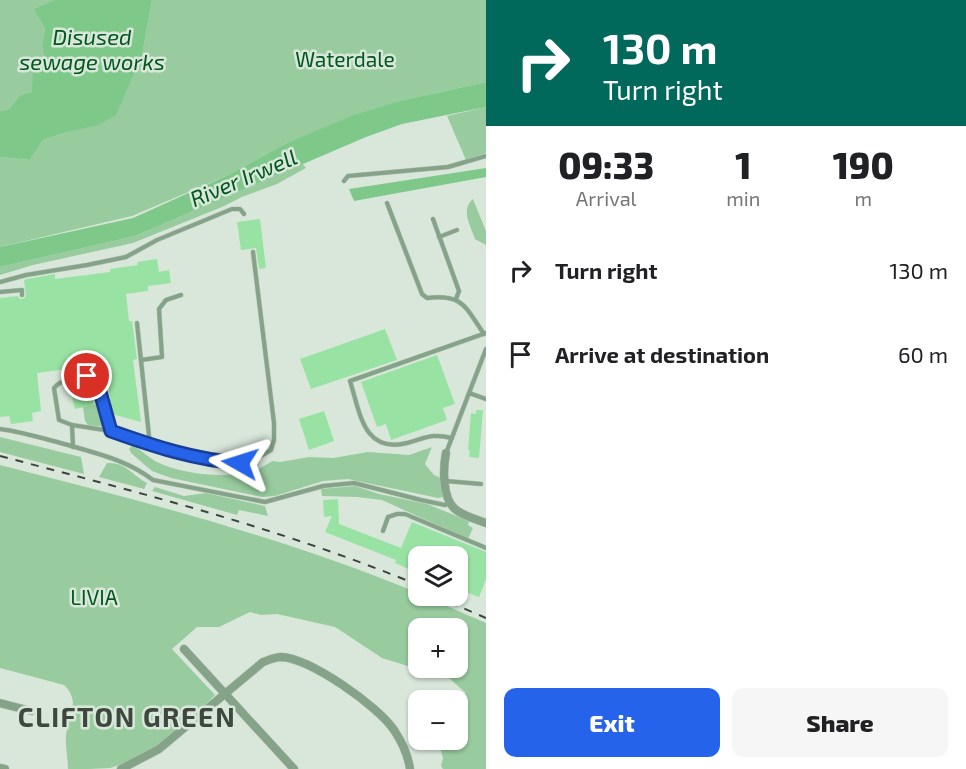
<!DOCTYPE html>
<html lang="en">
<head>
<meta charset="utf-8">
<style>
  body { margin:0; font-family:"Exo 2",sans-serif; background:#f6f6f6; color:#202124; height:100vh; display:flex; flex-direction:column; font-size:22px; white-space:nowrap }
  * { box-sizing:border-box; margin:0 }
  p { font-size:20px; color:#757577 }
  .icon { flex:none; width:33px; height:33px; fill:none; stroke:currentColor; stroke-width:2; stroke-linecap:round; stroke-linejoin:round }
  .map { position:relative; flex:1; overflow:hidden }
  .details { display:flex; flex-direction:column; background:#fff; width:480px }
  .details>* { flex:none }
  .guide { background:#00695c; color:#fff; overflow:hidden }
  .controls { position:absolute; left:408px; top:546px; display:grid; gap:12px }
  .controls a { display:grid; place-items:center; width:60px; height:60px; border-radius:12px; background:#fff; box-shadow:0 2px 4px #0004; font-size:30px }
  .pin { position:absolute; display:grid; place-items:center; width:51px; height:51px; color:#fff; margin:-26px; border:3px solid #fff; border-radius:50%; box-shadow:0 2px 6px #0007 }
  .me { position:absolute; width:66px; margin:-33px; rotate:276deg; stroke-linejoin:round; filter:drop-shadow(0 0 4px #0008) }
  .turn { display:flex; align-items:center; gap:21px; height:126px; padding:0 18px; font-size:27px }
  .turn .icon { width:78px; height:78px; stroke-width:2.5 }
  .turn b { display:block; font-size:42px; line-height:51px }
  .eta { display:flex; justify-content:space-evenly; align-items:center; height:102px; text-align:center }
  .eta b { font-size:36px; font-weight:800; line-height:42px }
  .primary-button { display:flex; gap:12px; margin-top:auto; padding:12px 18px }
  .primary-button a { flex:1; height:69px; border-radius:12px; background:#2563eb; color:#fff; font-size:24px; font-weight:800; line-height:69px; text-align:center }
  .primary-button a+a { background:#f6f6f6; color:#202124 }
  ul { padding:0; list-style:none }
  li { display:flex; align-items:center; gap:18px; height:84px; padding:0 18px }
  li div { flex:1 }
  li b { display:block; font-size:22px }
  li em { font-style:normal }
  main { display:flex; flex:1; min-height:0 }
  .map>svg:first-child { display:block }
</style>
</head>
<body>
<main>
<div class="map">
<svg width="486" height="769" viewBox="0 0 486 769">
  <rect width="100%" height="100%" fill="#d9e7da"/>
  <g fill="#98cc9e" fill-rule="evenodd">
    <polygon points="0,0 54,0 33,9 45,29 42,45 45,65 33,92 20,95 9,109 0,111"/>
    <polygon points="152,0 486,0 486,82 404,100 285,144 226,176 132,216 0,247 0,157 30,160 43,140 67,132 142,55"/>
    <polygon points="486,107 486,153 466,160 447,116"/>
    <polygon points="303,164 306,168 277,184 242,197 222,207 133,243 33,265 0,275 0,267 135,236"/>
    <path d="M473,199l13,32v14l-11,-6c-4,-13 -15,-29 -2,-40z"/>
    <polygon points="99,404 100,405 106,427 88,425 85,421 83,407"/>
    <polygon points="0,437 81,457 84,474 0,452"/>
    <path d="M132,446c10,3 17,13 27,17 24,11 71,17 97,7 5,-2 11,-6 16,-9l8,1 29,-5 24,1 35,-6 41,3 23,-8 -7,17 9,11 7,3 2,19 -5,1 -90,-19 -25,2 -48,15 -13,1 -91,-19 -19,-7 -21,-18 -2,-4z"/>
    <path d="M107,463c19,-1 25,12 40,20l-3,6 -45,-12z"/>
    <path d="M0,465c142,36 283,72 418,128v3h6l62,27v146h-43l-2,-3 2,-8 -5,-18h20v-40h-12l20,-7 -16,-14 -68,-21 -47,-31 -58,-13 -16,1 -11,-3 -31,15h-22l-25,22 43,46c-29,29 -64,62 -105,73 -13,1 -29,1 -42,1 0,-11 -3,-23 -2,-34 3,-19 15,-34 -2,-50l-64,-17zM418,628h40v40h-40z"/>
    <polygon points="355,486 379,494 427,504 469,521 468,525 473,528 468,539 382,500 357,497 322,496 321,489"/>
    <polygon points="155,487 184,496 206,493 265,506 268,516 239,510 237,515 152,491"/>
  </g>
  <g fill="#7ec88a">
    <polygon points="54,0 152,0 142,55 116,115 98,125 67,132 43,140 30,160 0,157 0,111 9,109 20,95 32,92 33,71 45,65 42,45 45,29 33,9"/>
    <polygon points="486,82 486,107 402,124 366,137 135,236 0,267 0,247 133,218 226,176 285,144 354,115 404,100"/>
    <polygon points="486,168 486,177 354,201 349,189"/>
  </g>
  <g fill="#98e3a3">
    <polygon points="260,219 266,268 259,269 256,248 241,250 237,222"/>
    <polygon points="157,259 159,272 169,270 171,283 148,286 148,291 126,294 129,321 132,321 133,328 137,359 133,360 141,422 112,414 107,376 101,377 99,365 37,373 41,411 32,413 33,421 11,424 9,416 0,417 0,298 18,296 20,299 25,298 26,295 24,280 27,279 55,274 55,279 110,272 110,269 138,265 137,262"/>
    <polygon points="385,329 397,360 311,389 300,359"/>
    <polygon points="437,355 455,404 443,408 447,420 391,440 386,424 377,427 361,382"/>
    <polygon points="88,380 94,405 75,409 69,385"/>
    <polygon points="476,410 483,410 479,458 469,457 470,450 468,450 471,413 476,414"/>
    <polygon points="324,411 334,441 309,450 299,419"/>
    <polygon points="338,499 339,524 401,548 412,522 486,552 486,579 479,597 458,589 458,556 418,556 418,573 395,563 396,560 325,532 332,516 324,517 323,500"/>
  </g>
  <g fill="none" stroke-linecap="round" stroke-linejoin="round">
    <g stroke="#b6c3b7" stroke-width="5">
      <g id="service">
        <polyline points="344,181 348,176 448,167 486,156"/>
        <path d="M387,203l35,91 5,4c37,-4 38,9 57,36"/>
        <polyline points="433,219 459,291 456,299"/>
        <polyline points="439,237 457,230"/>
        <polyline points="0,282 26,275 87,265 126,257 157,240 232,209 240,209 244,214"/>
        <polyline points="0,292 22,290 22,295"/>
        <polyline points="141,360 162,357 159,309 166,300 181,295"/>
        <polyline points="469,393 486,399"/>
        <polyline points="72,425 111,431 150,445 137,323"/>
        <path d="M0,429c23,3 45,10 68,16 30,9 59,15 85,35l112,22 58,-16 31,-3 67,17 24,5 4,-2"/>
        <path d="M452,438c-21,-5 -26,0 -45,5 -44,11 -47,-31 -57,-62l136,-48"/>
        <path d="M150,445c25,6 76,24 100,16 7,-2 14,-7 21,-11l3,-10v-17l-21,-171"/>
        <path d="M73,447l-1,-22 -13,-5 -5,-32c7,-9 28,-14 40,-11l3,4 14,50"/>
        <polyline points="446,453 486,349"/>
        <polyline points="446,481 481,484"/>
        <polyline points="383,531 388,517 397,514 405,514 486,548"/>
      </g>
    </g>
    <g stroke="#b6c3b7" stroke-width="9">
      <g id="minor">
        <path d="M446,453c-3,15 -4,45 9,56 8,7 21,10 31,14"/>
        <polyline points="184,649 294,769"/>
        <polyline points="0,703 31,711"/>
        <polyline points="0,768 5,769"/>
        <path d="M121,769l38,-20 104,-87c6,-2 12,-5 18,-5 29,1 97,49 113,73 8,12 14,25 16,39"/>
      </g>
    </g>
    <use href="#service" stroke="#85a388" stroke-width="4"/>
    <use href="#minor" stroke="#85a388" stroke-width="8"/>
    <g stroke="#3d443e" stroke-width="2" stroke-dasharray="8 8" stroke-linecap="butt">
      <path d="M0,456c141,37 283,73 418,129"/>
      <polyline points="435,596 486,618"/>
    </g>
  </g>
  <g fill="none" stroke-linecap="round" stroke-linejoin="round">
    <g stroke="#184099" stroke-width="15">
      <path id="route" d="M87,376l7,1 3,4 14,50c42,15 84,29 129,32"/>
    </g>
    <use href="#route" stroke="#2563eb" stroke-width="10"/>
  </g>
  <g text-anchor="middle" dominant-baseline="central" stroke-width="5" stroke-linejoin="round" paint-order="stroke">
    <g font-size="21" fill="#00581f" stroke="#d9e7da">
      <text x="345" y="58">Waterdale</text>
      <text x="94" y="596">LIVIA</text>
    </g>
    <g font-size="22" font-style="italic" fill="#00571e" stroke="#d9e7da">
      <text x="92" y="36">Disused<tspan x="92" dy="25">sewage works</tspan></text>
      <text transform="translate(243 177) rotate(-23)">River Irwell</text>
    </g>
    <g font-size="27" font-weight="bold" letter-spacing="1.5" fill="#3d483e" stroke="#d9e7da">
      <text x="127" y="716">CLIFTON GREEN</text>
    </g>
  </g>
</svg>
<div class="controls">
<a><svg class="icon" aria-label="layers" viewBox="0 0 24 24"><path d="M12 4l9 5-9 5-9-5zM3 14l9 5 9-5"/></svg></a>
<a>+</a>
<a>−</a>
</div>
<div class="pin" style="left:87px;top:376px;background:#d93025"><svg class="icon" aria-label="arrive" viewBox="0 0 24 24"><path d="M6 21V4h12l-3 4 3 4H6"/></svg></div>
<svg class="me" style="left:240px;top:463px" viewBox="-20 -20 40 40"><path d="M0-17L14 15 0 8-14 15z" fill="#2563eb" stroke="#fff" stroke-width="4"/></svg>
</div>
<section class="details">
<div class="guide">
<div class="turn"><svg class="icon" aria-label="right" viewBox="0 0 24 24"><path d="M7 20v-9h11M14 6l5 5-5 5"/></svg><div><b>130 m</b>Turn right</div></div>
</div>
<div class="eta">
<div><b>09:33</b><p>Arrival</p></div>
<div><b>1</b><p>min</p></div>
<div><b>190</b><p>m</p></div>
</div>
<ul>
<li><svg class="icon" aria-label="right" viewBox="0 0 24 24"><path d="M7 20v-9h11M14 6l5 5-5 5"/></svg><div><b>Turn right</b></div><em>130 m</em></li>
<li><svg class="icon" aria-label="arrive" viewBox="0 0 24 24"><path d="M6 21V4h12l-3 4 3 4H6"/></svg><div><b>Arrive at destination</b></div><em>60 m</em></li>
</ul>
<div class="primary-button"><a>Exit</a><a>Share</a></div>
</section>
</main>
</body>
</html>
